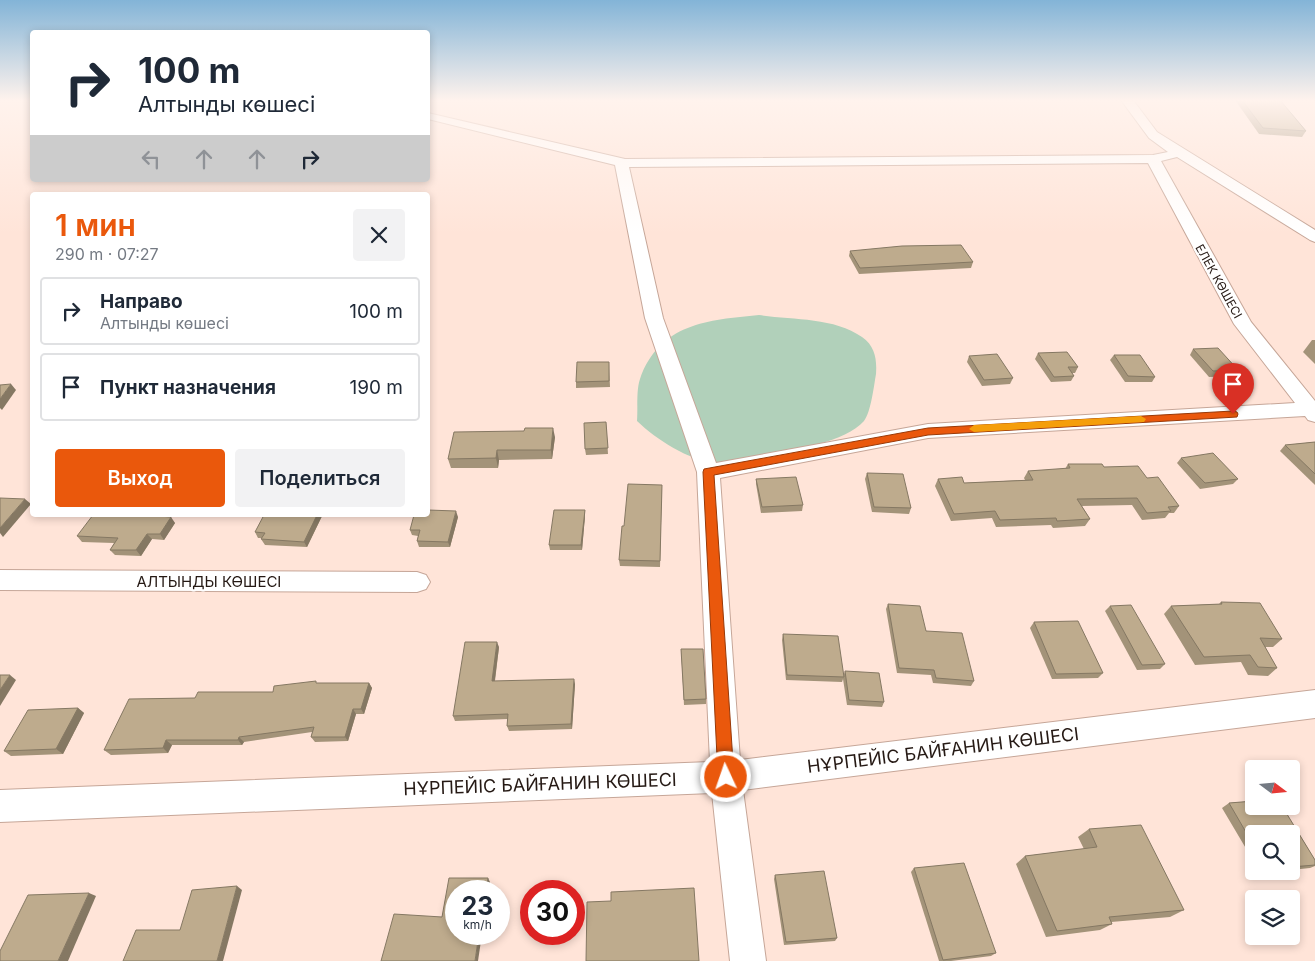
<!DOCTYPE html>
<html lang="ru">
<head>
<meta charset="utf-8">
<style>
  body { margin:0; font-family:Inter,sans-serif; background:#f2f2f3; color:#1f2937; height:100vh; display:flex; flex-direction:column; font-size:19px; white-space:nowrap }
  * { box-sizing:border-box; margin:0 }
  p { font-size:16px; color:#747a83 }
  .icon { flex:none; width:28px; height:28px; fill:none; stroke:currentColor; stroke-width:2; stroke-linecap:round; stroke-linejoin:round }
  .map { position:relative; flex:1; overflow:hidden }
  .details { position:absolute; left:30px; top:192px; width:400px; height:325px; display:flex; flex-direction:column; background:#fff; border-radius:5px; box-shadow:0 2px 8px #0003 }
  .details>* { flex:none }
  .banner { position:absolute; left:30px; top:30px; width:400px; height:152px; border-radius:5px; box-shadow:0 2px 8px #0003; background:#fff; color:#1f2937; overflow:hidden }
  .needle { width:32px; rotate:106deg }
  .controls { position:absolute; left:1245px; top:760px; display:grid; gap:10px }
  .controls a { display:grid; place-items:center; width:55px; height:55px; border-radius:5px; background:#fff; box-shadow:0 2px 8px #0003; font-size:25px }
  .speed { position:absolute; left:445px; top:880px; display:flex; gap:10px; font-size:25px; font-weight:700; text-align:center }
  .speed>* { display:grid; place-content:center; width:65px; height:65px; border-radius:50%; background:#fff; box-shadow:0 2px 8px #0003; line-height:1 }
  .speed small { font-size:12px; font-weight:400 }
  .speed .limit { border:8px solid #d22; background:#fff; color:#111 }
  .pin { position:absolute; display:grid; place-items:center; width:42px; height:42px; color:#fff; margin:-51px -21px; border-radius:50% 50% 50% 0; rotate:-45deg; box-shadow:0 0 5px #0007 }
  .pin .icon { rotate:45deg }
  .me { position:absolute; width:55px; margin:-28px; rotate:357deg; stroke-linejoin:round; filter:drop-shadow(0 0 4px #0008) }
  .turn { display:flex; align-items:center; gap:18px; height:105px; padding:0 25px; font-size:22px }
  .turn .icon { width:65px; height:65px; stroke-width:2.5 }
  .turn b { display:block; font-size:35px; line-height:42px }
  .lanes { display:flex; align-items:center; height:48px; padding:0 25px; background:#0003; justify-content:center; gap:25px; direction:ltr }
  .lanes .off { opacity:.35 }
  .round { display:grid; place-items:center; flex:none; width:52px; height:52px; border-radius:5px; background:#f2f2f3 }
  .summary { display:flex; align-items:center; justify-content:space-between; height:85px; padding:0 25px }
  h1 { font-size:30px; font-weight:600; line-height:38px; color:#ea580c }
  .cta { display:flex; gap:10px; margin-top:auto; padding:10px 25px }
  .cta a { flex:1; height:58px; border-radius:5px; background:#ea580c; color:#fff; font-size:20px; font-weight:600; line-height:58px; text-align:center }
  .cta a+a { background:#f2f2f3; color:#1f2937 }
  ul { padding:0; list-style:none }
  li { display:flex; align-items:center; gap:15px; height:68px; margin:0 10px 8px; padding:0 15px; border:2px solid #e0e1e3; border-radius:5px }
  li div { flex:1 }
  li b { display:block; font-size:19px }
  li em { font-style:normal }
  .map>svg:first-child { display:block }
</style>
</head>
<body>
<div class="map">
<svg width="1315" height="961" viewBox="0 0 1315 961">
  <rect width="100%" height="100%" fill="#ffe4d8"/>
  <path fill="#b1d0ba" d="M759,315c33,5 75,2 103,22 13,9 15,22 14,37 -2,11 -5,38 -12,47 -21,24 -83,31 -114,36 -10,2 -24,7 -34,6 -28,-3 -59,-23 -79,-42 1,-13 -1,-30 3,-42 20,-56 68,-59 119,-64z"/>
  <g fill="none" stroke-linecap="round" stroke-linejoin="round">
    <g stroke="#c6a698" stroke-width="2">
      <g id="minor">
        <path d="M1121,100h12l24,32 158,98v12l-5,-2 -133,-83 -16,4 90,161 64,79v21l-7,-2 -3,-4 -377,22 -208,40 20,282 575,-70v28l-572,72 23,171h-36l-18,-168 -712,29v-32l710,-28 -13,-290 -52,-154 -30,-153 -187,-46v-6l197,46 528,-4 15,-3 -19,-14zM1148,163l86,161 61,79 -367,21 -212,39 -53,-145 -34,-151z"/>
        <polygon points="0,570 417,572 426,575 430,582 426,589 417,592 0,590"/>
      </g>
    </g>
    <use href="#minor" fill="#fff" fill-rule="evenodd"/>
  </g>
  <g fill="#a39379">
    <polygon points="1235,100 1280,100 1306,131 1302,137 1259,134"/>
    <polygon points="850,251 973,262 971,268 859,274 849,256"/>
    <polygon points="1312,340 1315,340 1315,364 1303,352"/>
    <polygon points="1193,349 1238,370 1234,376 1209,377 1190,355"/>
    <polygon points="1038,353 1078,367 1075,373 1072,373 1074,376 1071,381 1051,382 1035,359"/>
    <polygon points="1114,355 1155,377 1152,382 1125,382 1110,360"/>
    <polygon points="969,356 1013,378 1010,384 982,386 967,362"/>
    <polygon points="609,362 610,387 576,388 576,382"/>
    <polygon points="606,422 608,454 586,455 585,449"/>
    <polygon points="555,437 552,459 499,460 498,468 451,468 448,459"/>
    <polygon points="1315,442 1315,485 1280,451 1285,445"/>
    <polygon points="1181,458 1238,479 1233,484 1200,489 1177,463"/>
    <polygon points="1068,464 1104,467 1147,478 1179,506 1174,513 1169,513 1165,518 1142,520 1132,505 1082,506 1090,519 1085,526 1053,528 1051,525 996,527 992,518 951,521 935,486 938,479 964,483 1025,480 1024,478 1028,471 1065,469"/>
    <polygon points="867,473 911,508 909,514 872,512 865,479"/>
    <polygon points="756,479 803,505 802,511 761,513 756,484"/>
    <polygon points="662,485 660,567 620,566 619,560"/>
    <polygon points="585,510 585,516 582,550 550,550 549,545"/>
    <polygon points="168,515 167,517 175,523 164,540 152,539 141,556 115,555 110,550 114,543 82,542 77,536"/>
    <polygon points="322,516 307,547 265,545 261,539 262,538 258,538 255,532"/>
    <polygon points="458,517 450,547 419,547 417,541 418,536 412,535 410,530"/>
    <polygon points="1221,602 1282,639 1273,647 1265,647 1277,668 1268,676 1248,675 1241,662 1195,665 1164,614 1171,606 1219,604"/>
    <polygon points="888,604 926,631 974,681 971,686 933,683 931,675 897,673 886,609"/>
    <polygon points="1110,606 1165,664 1160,669 1137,670 1105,611"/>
    <polygon points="1034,622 1103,673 1098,678 1052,679 1030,628"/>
    <polygon points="783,634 844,674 845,671 884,702 882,707 847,705 843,679 842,682 786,680 782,640"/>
    <polygon points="499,647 495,681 575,684 572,729 509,731 507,726 508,719 455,721 453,716"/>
    <polygon points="681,649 706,699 706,704 684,705"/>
    <polygon points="318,683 369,683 372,688 364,714 356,714 348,741 315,742 311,737 312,732 244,742 242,745 172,745 168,753 111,755 104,750 195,698 273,692"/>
    <polygon points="78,708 84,713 63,754 11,756 4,751"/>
    <polygon points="1254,801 1254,806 1282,806 1315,860 1315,866 1310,868 1291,870 1291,834 1254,834 1254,862 1222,808 1229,803"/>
    <polygon points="1089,829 1184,910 1170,917 1111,922 1112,924 1100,930 1046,937 1016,864 1025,856 1084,849 1078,837"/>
    <polygon points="914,868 996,953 991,956 951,961 939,961 911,872"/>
    <polygon points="1259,871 1273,871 1260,872"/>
    <polygon points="775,875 837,938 835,941 784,945 774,879"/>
  </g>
  <g fill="#857863">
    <polygon points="11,384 16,390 2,410 0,408 0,399"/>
    <polygon points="553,428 555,437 552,459 551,450"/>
    <polygon points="497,450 499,460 498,468 496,458"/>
    <polygon points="25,499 31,504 3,537 0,533 0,528"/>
    <polygon points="585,510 585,516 582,550 581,545"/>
    <polygon points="456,511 458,517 450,547 448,542"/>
    <polygon points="160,515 168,515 163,522 159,516"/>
    <polygon points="317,515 322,516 307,547 304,542"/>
    <polygon points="171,517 175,523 164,540 160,534"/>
    <polygon points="147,534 152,539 141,556 136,550"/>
    <polygon points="497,642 499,647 494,686 492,681"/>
    <polygon points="10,675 16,680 0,706 0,690"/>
    <polygon points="574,679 575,684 572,729 571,724"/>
    <polygon points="369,683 372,688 364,714 361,709"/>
    <polygon points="78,708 84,713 63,754 56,749"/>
    <polygon points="353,709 356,714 348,741 345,737"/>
    <polygon points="239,737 244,742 242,745 238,740"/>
    <polygon points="166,740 172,745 168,753 163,748"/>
    <polygon points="488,878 490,882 488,891 486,891"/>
    <polygon points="237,886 242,890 223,961 217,961"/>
    <polygon points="89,893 96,896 68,961 58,961"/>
    <polygon points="479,934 482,934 478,961 475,961"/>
  </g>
  <g fill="#beab8d" stroke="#857863">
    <polygon points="1242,100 1280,100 1306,131 1263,128"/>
    <polygon points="961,245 973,262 860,268 850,251 902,246"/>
    <polygon points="1218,348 1238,370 1213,371 1193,349"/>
    <polygon points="1067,352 1078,367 1068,367 1074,376 1054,377 1038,353"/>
    <polygon points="997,354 1013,378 984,380 969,356"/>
    <polygon points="1114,355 1140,355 1155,377 1128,376"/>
    <polygon points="577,362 609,362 609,381 576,382"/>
    <polygon points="11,384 0,399 0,385"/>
    <polygon points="606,422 608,448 585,449 584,423"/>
    <polygon points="525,428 553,428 551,450 497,450 496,458 448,459 454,432 524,431"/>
    <polygon points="1315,442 1315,474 1285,445"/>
    <polygon points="1213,453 1238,479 1205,483 1181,458"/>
    <polygon points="1068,464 1102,464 1104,467 1138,466 1147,478 1158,477 1179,506 1168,507 1171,511 1147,513 1137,498 1077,499 1090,519 1057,521 1056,518 1000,520 995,511 954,514 938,479 962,477 964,483 1033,480 1028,471 1070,468"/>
    <polygon points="867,473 903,474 911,508 874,507"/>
    <polygon points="796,477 803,505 762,507 756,479"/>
    <polygon points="628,484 662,485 660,561 619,560 622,526 624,526"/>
    <polygon points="0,498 25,499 0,528"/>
    <polygon points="428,510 456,511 448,542 417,541 420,530 410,530 414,515 428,515"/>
    <polygon points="554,510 585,510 581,545 549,545"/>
    <polygon points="93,515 160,515 159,516 171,517 160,534 147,534 136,550 110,550 118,538 77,536"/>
    <polygon points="264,515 317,515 304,542 261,539 265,533 255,532"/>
    <polygon points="1221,602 1260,603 1282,639 1260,638 1277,668 1258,667 1250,655 1204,657 1171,606 1222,604"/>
    <polygon points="888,604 920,606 926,631 962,633 974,681 936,678 934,670 899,668"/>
    <polygon points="1131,605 1165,664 1142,665 1110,606"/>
    <polygon points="1078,621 1103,673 1056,674 1034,622"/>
    <polygon points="783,634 838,636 844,677 787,675"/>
    <polygon points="465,642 497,642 492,681 574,679 571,724 507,726 508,714 453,716"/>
    <polygon points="681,649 703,649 706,699 684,700"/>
    <polygon points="845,671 879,673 884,702 849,700"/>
    <polygon points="0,675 10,675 0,690"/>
    <polygon points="316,681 316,683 369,683 361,709 353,709 345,737 311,737 314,727 239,737 238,740 166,740 163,748 104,750 129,699 195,698 198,692 273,692 274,686"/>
    <polygon points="78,708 56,749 4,751 28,710"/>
    <polygon points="1254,801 1254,806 1282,806 1315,860 1315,865 1291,867 1291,834 1254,834 1254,846 1229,803"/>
    <polygon points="1141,825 1184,910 1109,917 1112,924 1057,931 1025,856 1097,847 1089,829"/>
    <polygon points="964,863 996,953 943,960 914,868"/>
    <polygon points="824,871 837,938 786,942 775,875"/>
    <polygon points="449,878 488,878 486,891 456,891 456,934 479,934 475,961 381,961 394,914 442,917"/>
    <polygon points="237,886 217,961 123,961 136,930 180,930 192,890"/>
    <polygon points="694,888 699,961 586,961 587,902 611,901 611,892"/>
    <polygon points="89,893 58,961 0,961 0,951 28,895"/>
  </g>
  <linearGradient id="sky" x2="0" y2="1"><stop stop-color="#83b4d7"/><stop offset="0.43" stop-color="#fff3ed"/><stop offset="1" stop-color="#fff3ed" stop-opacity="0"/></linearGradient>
  <rect width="1315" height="234" fill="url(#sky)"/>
  <polygon fill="#ea580c" stroke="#983908" points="1233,411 1237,412 1238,414 1237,417 928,435 714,475 734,777 731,782 726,784 720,782 718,777 703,472 704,469 928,428"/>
  <polygon fill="#f59e0b" points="1141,416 1146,419 1144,422 974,432 969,429 974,425"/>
  <g text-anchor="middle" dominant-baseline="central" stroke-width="4.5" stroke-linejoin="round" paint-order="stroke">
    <g font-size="12" fill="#251914" stroke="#fff">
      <text transform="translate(1219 281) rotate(61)">ЕЛЕК КӨШЕСІ</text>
    </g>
    <g font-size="15" fill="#251914" stroke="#fff">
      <text x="209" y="581">АЛТЫНДЫ КӨШЕСІ</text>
    </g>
    <g font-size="18" fill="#251914" stroke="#fff">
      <text transform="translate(943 750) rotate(-7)">НҰРПЕЙІС БАЙҒАНИН КӨШЕСІ</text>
      <text transform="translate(540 784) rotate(-2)">НҰРПЕЙІС БАЙҒАНИН КӨШЕСІ</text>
    </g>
  </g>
</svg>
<div class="controls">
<a><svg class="needle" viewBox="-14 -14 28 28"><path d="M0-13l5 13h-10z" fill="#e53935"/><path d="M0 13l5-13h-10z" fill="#747a83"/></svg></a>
<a><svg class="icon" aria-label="search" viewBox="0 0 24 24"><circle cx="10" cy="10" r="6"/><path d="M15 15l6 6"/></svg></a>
<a><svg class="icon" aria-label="layers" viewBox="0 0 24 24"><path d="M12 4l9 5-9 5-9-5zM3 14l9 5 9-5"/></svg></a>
</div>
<div class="speed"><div>23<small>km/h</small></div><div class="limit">30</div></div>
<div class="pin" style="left:1233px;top:414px;background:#d93025"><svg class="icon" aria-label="arrive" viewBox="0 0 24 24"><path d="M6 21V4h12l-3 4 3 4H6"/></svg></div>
<svg class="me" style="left:726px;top:777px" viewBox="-20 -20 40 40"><circle r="17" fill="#ea580c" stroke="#fff" stroke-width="3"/><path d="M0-11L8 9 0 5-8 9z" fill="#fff"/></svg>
<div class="banner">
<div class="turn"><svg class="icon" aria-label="right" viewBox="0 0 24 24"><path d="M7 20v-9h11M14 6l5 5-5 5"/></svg><div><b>100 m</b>Алтынды көшесі</div></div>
<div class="lanes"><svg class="icon off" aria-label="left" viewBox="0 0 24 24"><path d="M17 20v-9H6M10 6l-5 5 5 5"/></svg><svg class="icon off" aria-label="ahead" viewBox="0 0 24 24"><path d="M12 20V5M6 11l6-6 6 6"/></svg><svg class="icon off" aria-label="ahead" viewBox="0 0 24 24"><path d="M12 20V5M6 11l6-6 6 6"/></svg><svg class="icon" aria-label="right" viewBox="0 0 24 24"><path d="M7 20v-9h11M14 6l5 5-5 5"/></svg></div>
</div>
<section class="details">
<div class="summary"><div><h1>1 мин</h1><p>290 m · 07:27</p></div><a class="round"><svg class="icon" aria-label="close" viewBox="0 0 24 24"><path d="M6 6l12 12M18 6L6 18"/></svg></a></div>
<ul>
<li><svg class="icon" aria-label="right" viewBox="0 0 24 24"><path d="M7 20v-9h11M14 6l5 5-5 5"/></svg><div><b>Направо</b><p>Алтынды көшесі</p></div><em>100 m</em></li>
<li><svg class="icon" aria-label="arrive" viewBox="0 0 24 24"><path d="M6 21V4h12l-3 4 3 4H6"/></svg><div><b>Пункт назначения</b></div><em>190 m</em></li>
</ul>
<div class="cta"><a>Выход</a><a>Поделиться</a></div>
</section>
</div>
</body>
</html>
